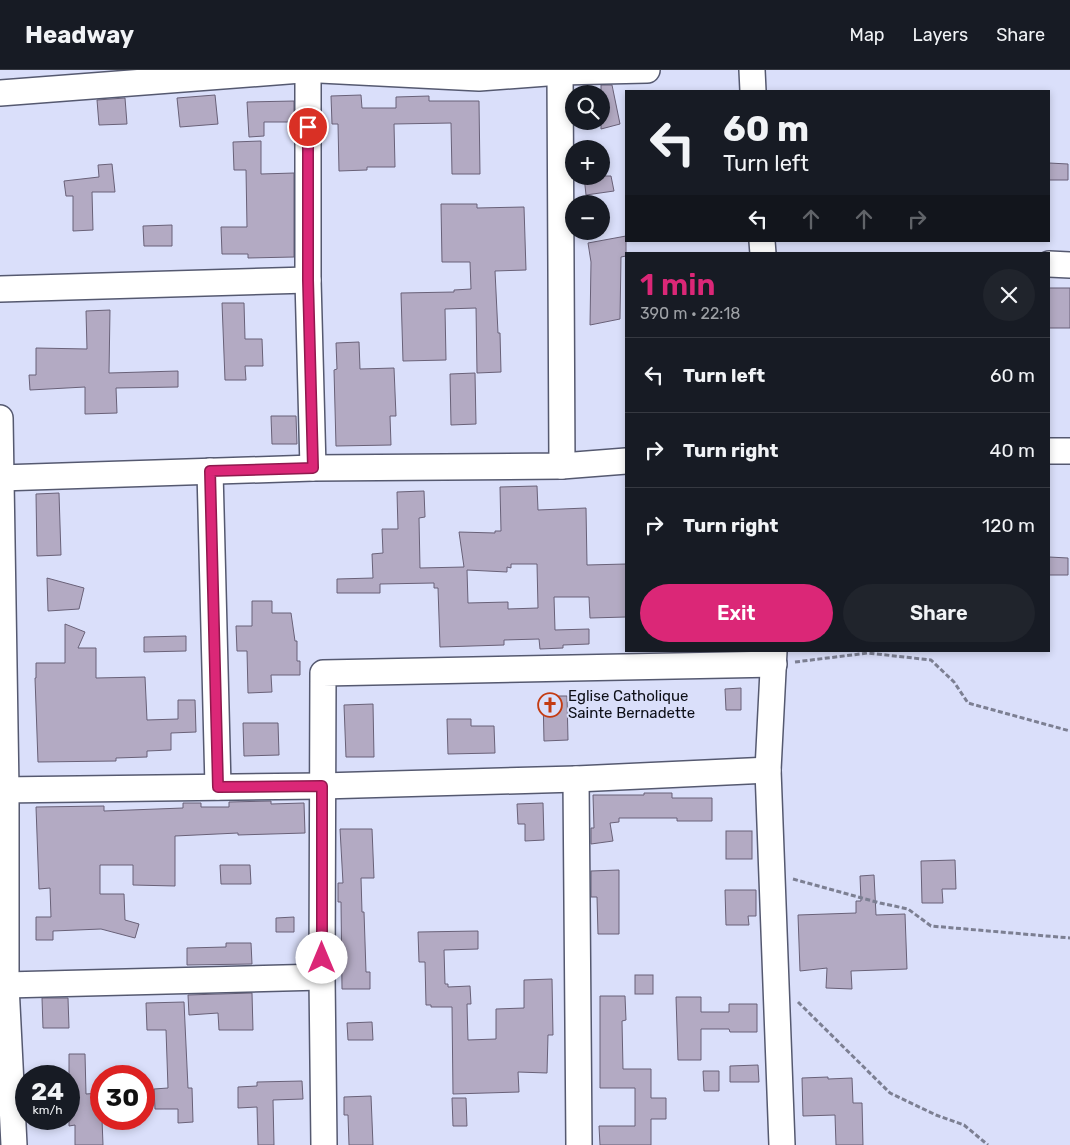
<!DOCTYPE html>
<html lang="en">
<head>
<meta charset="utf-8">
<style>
  body { margin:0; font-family:Rubik,sans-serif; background:#20242c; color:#f1f3f6; height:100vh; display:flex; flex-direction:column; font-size:19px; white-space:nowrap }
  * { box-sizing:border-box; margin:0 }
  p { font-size:16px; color:#9ea1a6 }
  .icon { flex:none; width:28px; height:28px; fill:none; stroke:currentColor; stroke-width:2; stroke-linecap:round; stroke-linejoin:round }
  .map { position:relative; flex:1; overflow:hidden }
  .drawer { position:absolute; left:625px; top:182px; width:425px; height:400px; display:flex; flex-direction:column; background:#171b24; border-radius:0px; box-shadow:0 2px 8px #0003 }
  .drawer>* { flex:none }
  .top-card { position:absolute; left:625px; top:20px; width:425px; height:152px; border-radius:0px; box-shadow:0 2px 8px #0003; background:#171b24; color:#f1f3f6; overflow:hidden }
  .controls { position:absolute; left:565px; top:15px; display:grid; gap:10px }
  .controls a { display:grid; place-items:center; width:45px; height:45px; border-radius:50%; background:#171b24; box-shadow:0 2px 8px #0003; font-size:25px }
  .speed { position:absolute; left:15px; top:995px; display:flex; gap:10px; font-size:25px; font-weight:700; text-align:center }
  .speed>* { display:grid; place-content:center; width:65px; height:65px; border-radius:50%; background:#171b24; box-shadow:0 2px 8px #0003; line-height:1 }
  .speed small { font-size:12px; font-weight:400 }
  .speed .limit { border:8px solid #d22; background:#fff; color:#111 }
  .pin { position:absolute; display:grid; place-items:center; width:42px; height:42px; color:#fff; margin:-21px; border:2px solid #fff; border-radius:50%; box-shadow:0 1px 5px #0007 }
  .me { position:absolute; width:55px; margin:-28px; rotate:0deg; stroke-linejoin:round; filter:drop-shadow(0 0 4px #0008) }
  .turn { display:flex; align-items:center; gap:18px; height:105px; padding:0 15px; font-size:22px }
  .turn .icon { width:65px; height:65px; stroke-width:2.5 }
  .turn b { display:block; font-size:35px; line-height:42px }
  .lanes { display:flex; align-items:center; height:48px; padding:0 15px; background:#0003; justify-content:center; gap:25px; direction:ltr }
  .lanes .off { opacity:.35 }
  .round { display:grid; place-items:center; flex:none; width:52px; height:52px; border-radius:26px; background:#20242c }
  .overview { display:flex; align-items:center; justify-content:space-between; height:85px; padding:0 15px }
  h1 { font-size:30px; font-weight:600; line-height:38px; color:#db2777 }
  .primary-button { display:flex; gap:10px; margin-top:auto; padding:10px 15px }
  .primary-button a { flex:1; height:58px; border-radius:30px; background:#db2777; color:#fff; font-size:20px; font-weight:600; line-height:58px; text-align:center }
  .primary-button a+a { background:#20242c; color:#f1f3f6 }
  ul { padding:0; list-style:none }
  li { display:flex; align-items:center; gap:15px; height:75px; padding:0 15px; border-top:1px solid #363941 }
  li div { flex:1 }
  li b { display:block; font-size:19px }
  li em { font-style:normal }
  header { display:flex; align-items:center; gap:30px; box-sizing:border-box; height:70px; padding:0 25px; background:#171b24; border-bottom:1px solid #363941 }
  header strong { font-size:24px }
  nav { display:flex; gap:28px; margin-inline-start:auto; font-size:18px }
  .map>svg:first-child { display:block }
</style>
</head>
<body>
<header>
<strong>Headway</strong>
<nav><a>Map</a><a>Layers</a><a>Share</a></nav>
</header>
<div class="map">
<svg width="1070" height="1075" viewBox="0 0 1070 1075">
  <rect width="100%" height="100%" fill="#dadffa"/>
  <g fill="#b3aac3" stroke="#696178" fill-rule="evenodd">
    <polygon points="601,15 612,15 620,54 601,59"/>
    <polygon points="215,25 218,54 180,57 177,28"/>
    <polygon points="361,25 362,38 396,38 396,27 429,26 429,31 479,31 480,104 452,104 451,53 394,54 395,97 367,97 367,100 339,101 338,54 332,54 331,26"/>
    <polygon points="125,28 127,54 99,55 97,30"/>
    <polygon points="294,31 294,52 264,52 264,66 249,67 247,32"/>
    <polygon points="261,71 261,104 294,103 294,187 248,188 248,184 222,184 221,157 247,157 246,100 234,100 233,72"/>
    <polygon points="1049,93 1068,94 1068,110 1049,110"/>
    <polygon points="112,94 115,122 92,122 93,160 73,161 73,126 66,126 64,111 99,107 98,95"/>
    <polygon points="584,106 611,106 614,121 586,125"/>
    <polygon points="441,134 477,134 477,138 524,137 526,200 495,201 498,263 500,263 501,302 477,303 476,238 445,239 446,290 403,291 401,223 454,222 454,220 471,219 470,192 442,192"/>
    <polygon points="172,155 172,176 144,176 143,156"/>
    <polygon points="626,166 626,186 621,187 620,249 590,255 591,192 588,173"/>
    <rect x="1049" y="218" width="21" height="40"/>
    <polygon points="222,233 244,233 245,269 262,269 263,296 245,296 246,310 225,310"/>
    <polygon points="110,240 109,303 178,301 178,317 116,318 117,343 85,344 85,317 30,320 29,305 36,305 36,278 87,279 86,241"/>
    <polygon points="359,272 360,299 394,298 396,346 390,346 391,375 336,376 334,300 337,299 336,273"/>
    <polygon points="475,303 476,354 451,355 450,304"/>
    <polygon points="271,346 296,346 297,374 272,374"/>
    <path d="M537,416l1,24 48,-2 1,57 39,-1v53l-36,1 -1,-21h-35l1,33 34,-1v15l-26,1v3l-23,1 -1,-10 -35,1v5l-64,2 -2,-59h-4v-5l-54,1v9h-43v-14l36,-1 -1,-24 11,-1 -1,-24h16l-1,-37 27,-1 1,26 -6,1 1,50 44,-1 -5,-35 36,1v-2h6l-1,-44zM511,494h26l1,44 -30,1v-7l-40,1 -1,-33 40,2v-5l4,1z"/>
    <polygon points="59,423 61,485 37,486 36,424"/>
    <polygon points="1049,487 1068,488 1068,505 1049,505"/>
    <polygon points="47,508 84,518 79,539 48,541"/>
    <polygon points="252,531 272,531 272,543 291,543 295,571 297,571 297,591 300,591 300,605 271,605 272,622 248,623 247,581 237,581 236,556 252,556"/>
    <polygon points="65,554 85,562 78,578 96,578 96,608 145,607 147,650 178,649 178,630 195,630 196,662 171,663 171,680 147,681 147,687 116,688 116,691 38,692 35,608 36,608 36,593 65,593"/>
    <polygon points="186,566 186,581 144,582 144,567"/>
    <polygon points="741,618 741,640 726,640 725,619"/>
    <polygon points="543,626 567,626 568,670 544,671"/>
    <polygon points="373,634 374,687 346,687 344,635"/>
    <polygon points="447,649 471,649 471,656 494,656 495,683 448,684"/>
    <polygon points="243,653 278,653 279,685 244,686"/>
    <polygon points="644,723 672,723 672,728 712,728 712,751 677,751 677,748 619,748 619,752 610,753 613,771 591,774 591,758 594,758 593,725 644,725"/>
    <polygon points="271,731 271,734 304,733 305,763 238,765 238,763 175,766 175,816 133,815 133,795 100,795 100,824 124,824 125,850 139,854 135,868 101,859 53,861 53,870 36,870 36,847 51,847 50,818 39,819 36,737 104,736 104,741 183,738 183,733 201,733 201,737 229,737 229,732"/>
    <polygon points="543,733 544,770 525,771 525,754 518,754 517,734"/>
    <polygon points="340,759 372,759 374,808 361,808 362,842 364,842 366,902 370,902 370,919 342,919 341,832 338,832 338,813 343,813"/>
    <rect x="726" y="761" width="26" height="28"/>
    <polygon points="955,790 956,819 942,819 943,833 922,833 921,791"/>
    <polygon points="220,795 250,795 251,814 221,814"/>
    <polygon points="619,800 619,864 598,864 597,827 591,827 591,801"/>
    <polygon points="874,805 876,845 905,844 907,899 851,901 852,919 826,918 827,898 800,901 798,845 856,843 856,831 861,831 860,806"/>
    <polygon points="725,820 756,820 756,846 748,846 749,855 726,855"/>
    <polygon points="294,847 294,862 276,862 276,848"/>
    <polygon points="478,861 478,879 444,880 445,914 448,914 448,917 470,916 471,934 467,934 468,970 496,969 496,939 524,938 524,910 552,909 553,965 548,965 547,1003 518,1002 519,1022 453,1024 452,937 431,937 431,935 426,935 425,892 419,892 418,862"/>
    <polygon points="226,873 251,873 252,894 187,895 187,878 226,877"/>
    <rect x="635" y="905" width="18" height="19"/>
    <polygon points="252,923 253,960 219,960 218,943 189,945 188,925"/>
    <polygon points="600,926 625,926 626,950 622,951 623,999 651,999 651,1028 666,1028 666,1049 651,1049 651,1075 600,1075 599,1056 635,1056 635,1018 600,1018"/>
    <polygon points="676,927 701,927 701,942 729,942 729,934 757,934 757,962 730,962 729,959 701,959 701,990 678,990"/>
    <polygon points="42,928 68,928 69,958 43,958"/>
    <polygon points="184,932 188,1018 192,1018 193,1052 178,1053 178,1039 155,1039 154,1019 168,1018 166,960 147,960 146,933"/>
    <polygon points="372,952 373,970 348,970 347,953"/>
    <polygon points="69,984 85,984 86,1024 101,1023 103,1075 75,1075 75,1055 69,1056"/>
    <polygon points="758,995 759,1012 730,1012 730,996"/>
    <polygon points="703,1001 719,1001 719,1021 704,1021"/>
    <polygon points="828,1007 828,1009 852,1008 853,1033 862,1033 863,1075 836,1075 835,1045 803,1046 802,1008"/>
    <polygon points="302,1011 303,1029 273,1030 274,1075 258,1075 257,1037 238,1038 238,1017 257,1016 257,1012"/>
    <polygon points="371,1026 373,1075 349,1075 348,1045 344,1045 344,1027"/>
    <polygon points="452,1028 466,1028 467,1056 453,1056"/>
  </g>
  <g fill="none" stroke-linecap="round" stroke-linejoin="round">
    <g stroke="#555970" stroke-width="28">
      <g id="minor">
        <polyline points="308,0 308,210 313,398"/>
        <polyline points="320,0 479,8 560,2 647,0"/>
        <polyline points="752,0 753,21"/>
        <polyline points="560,2 562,396"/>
        <polyline points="0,23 301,0"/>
        <polyline points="762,171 763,184"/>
        <polyline points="1049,194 1070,195"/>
        <polyline points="0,219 308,210"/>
        <polyline points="0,348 6,720 6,915 14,1075"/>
        <polyline points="1049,381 1070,381"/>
        <polyline points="210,401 218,717"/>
        <polyline points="0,408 313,398 562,396 626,391"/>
        <polyline points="774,581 768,700 782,1075"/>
        <polyline points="576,709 579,1075"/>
        <polyline points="0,720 322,716 576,709 768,700"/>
        <polyline points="6,915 322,907"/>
        <polyline points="324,1075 322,907 323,603 774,594"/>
      </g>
    </g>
    <g stroke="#7c7f92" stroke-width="3" stroke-dasharray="5 2.5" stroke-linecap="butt">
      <polyline points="795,592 868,583 931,590 954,612 968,633 1070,661"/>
      <polyline points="793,809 880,833 908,839 931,856 1070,868"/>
      <polyline points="798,932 890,1023 936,1045 964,1055 988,1075"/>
    </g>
    <use href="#minor" stroke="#fff" stroke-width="25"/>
  </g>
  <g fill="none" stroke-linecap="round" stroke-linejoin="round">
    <g stroke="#8e194d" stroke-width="12">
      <polyline id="route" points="308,57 308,210 313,398 210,401 218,717 322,716 322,888"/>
    </g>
    <use href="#route" stroke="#db2777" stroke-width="9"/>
  </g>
  <defs>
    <g id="church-ring" transform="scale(1.25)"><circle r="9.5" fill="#dadffa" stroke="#c43b12" stroke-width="1.5"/><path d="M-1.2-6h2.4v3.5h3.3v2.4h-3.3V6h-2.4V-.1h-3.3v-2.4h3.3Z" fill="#c43b12"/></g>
  </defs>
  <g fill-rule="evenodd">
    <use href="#church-ring" x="550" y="635"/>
  </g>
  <g text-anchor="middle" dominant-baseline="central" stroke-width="4" stroke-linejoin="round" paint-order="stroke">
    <g font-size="15" fill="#0d0f17" stroke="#dadffa" text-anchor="start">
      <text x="568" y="626">Eglise Catholique<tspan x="568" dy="17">Sainte Bernadette</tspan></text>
    </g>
  </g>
</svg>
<div class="controls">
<a><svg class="icon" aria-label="search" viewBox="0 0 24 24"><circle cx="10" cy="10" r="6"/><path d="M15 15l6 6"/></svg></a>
<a>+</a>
<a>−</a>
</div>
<div class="speed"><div>24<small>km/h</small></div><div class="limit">30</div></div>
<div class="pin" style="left:308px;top:57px;background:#d93025"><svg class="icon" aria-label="arrive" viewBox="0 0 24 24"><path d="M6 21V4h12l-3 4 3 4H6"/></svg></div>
<svg class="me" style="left:322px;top:888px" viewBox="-20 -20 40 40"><circle r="19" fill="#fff"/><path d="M0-13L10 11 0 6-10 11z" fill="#db2777"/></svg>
<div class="top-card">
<div class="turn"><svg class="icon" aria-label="left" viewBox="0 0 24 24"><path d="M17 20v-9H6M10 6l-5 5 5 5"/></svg><div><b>60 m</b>Turn left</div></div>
<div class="lanes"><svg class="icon" aria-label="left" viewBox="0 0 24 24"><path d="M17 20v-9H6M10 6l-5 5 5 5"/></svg><svg class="icon off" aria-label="ahead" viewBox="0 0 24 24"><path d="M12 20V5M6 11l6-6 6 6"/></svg><svg class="icon off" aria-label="ahead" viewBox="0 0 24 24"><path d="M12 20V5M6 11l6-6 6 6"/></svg><svg class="icon off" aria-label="right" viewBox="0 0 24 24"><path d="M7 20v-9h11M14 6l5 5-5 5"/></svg></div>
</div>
<section class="drawer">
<div class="overview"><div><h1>1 min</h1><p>390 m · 22:18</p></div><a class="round"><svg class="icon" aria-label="close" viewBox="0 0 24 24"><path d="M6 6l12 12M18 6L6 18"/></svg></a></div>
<ul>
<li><svg class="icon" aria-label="left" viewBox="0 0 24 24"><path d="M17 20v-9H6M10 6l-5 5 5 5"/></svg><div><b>Turn left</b></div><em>60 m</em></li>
<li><svg class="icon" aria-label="right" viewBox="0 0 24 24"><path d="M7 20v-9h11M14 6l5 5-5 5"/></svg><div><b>Turn right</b></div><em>40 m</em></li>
<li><svg class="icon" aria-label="right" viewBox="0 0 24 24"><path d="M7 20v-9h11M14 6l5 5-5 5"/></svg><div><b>Turn right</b></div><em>120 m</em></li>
</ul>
<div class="primary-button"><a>Exit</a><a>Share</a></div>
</section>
</div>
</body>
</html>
